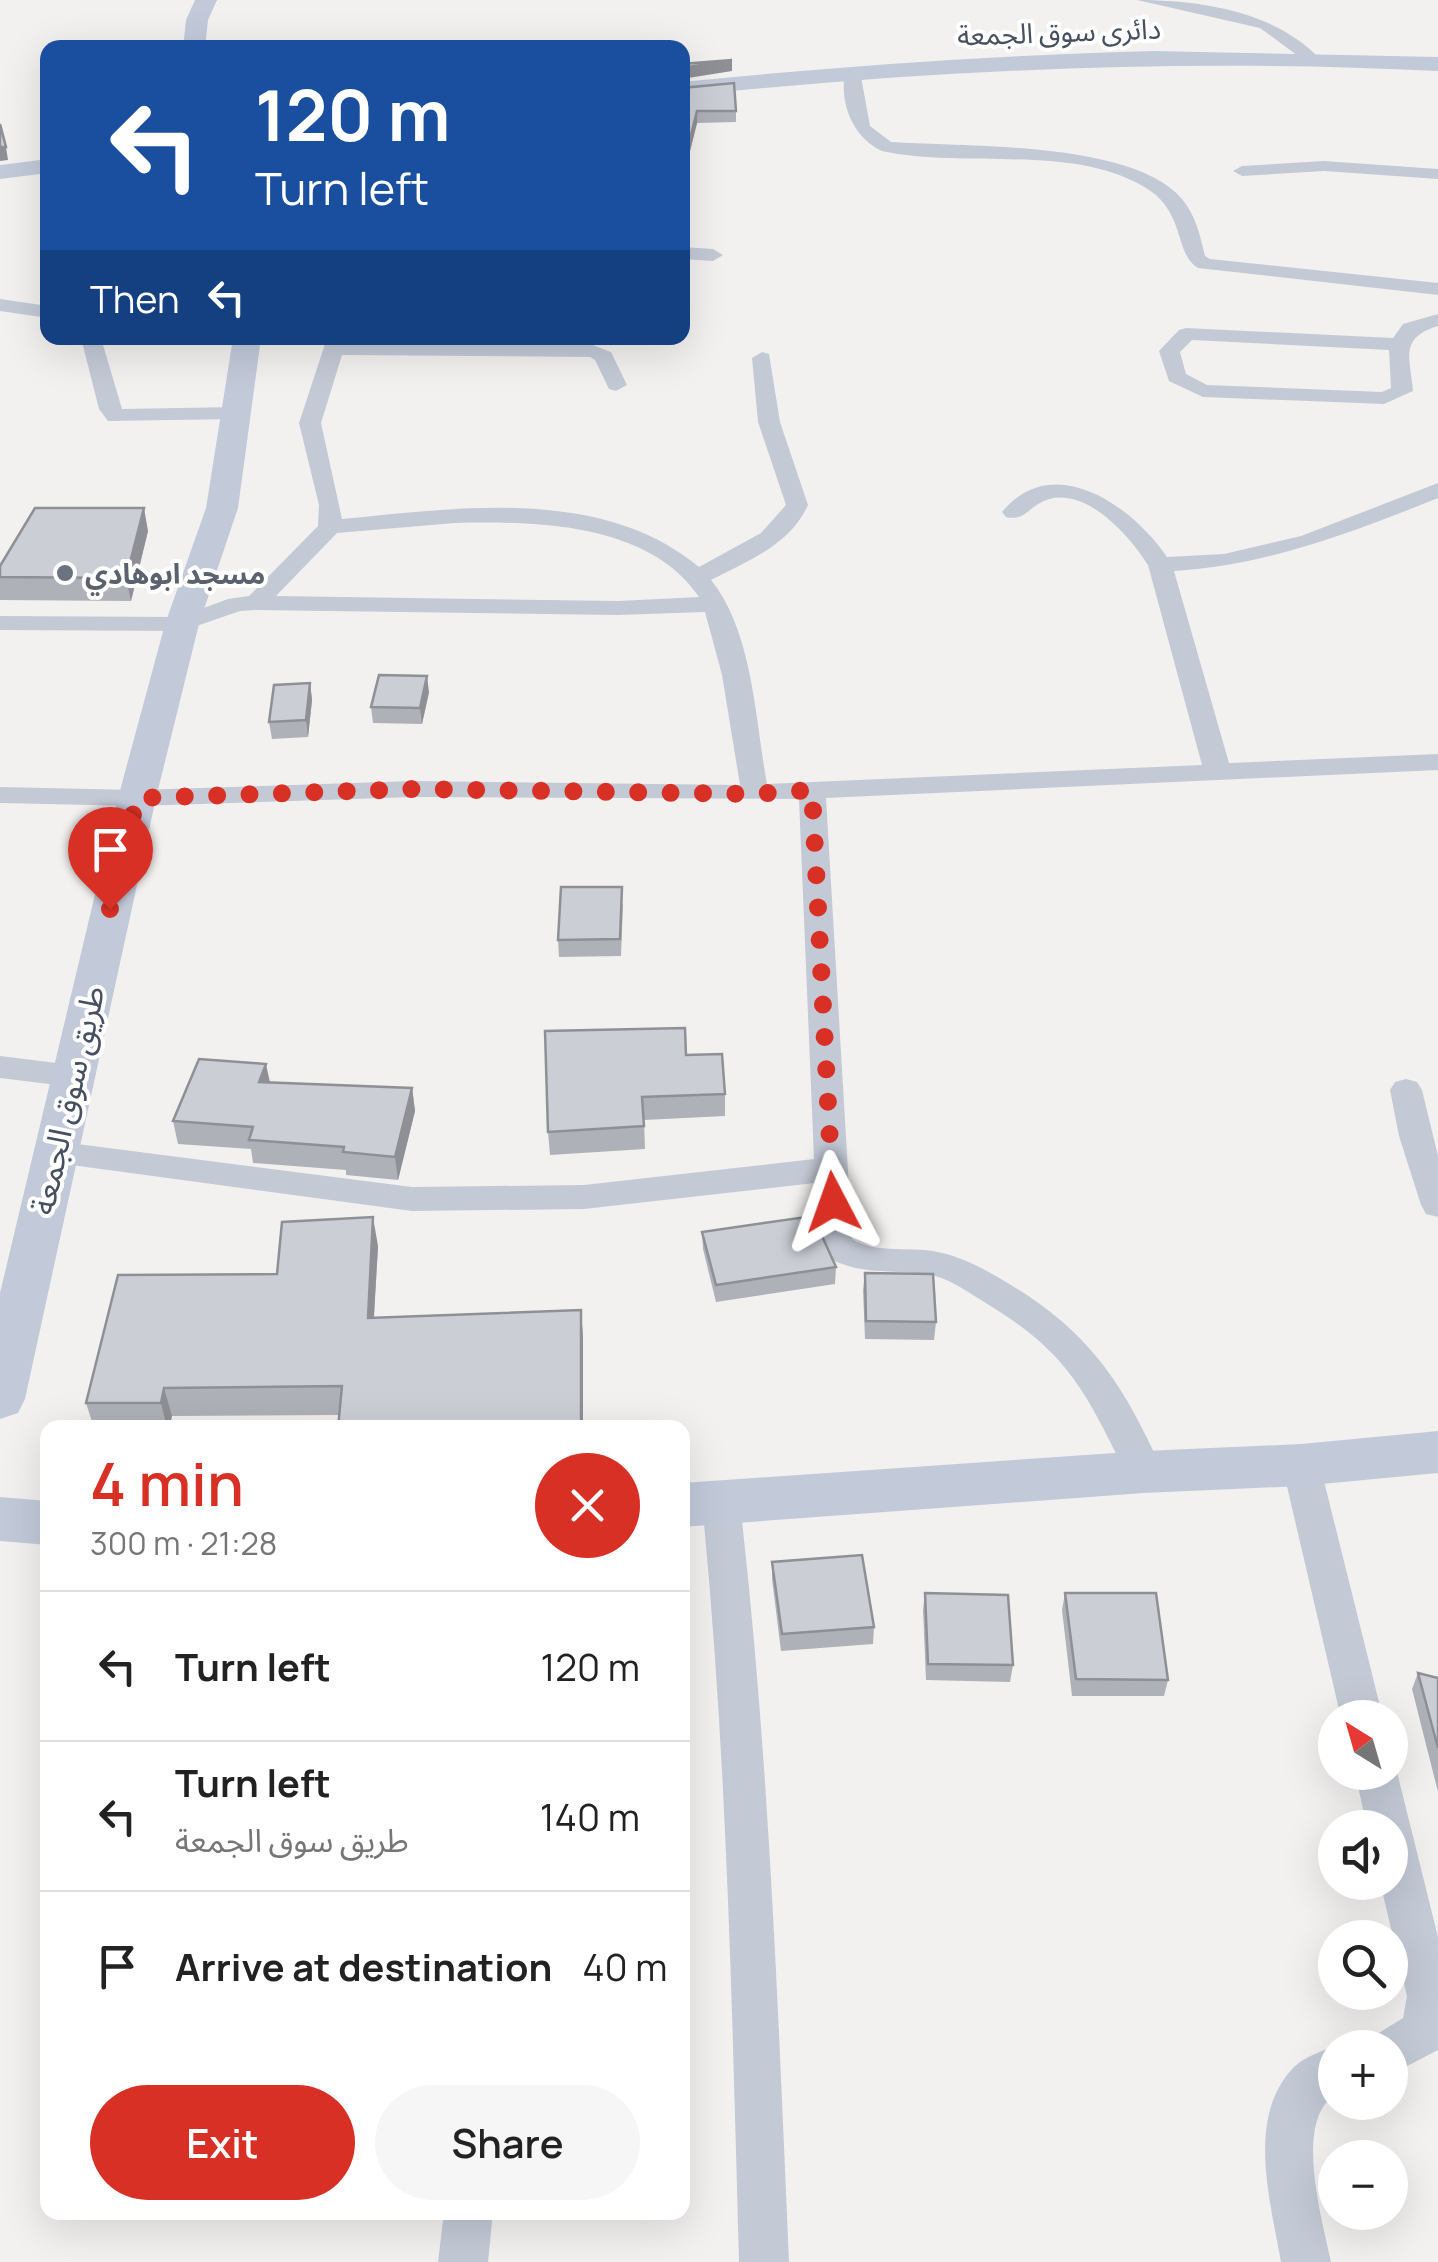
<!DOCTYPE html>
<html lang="en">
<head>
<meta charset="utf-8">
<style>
  body { margin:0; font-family:Manrope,"Noto Sans Arabic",sans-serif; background:#f6f6f6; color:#222; height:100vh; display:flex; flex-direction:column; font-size:38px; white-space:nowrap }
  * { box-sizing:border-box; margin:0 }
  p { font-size:32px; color:#767676 }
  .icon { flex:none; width:55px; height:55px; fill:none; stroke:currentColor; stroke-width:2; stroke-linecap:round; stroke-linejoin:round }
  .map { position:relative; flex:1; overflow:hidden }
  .details { position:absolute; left:40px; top:1420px; width:650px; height:800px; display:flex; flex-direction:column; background:#fff; border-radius:20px; box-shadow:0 10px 40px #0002 }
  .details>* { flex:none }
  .top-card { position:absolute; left:40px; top:40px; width:650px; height:305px; border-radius:20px; box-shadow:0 10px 40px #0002; background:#1a4fa0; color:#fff; overflow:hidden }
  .needle { width:65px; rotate:323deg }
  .fabs { position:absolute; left:1318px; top:1700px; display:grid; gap:20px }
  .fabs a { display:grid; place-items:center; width:90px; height:90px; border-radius:50%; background:#fff; box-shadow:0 10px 40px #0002; font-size:50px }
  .pin { position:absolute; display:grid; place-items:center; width:85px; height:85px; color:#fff; margin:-102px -42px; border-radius:50% 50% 50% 0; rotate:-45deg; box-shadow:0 0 10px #0007 }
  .pin .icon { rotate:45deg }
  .me { position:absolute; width:110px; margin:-55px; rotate:356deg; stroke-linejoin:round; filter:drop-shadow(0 0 8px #0008) }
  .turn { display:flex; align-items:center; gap:35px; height:210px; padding:0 50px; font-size:45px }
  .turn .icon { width:130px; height:130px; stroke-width:2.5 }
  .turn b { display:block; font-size:70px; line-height:85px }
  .then { display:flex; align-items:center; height:95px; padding:0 50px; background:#0003; gap:20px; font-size:38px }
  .round { display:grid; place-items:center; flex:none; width:105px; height:105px; border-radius:52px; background:#f6f6f6 }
  .head { display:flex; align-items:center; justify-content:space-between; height:170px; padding:0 50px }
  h1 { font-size:60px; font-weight:600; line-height:75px; color:#d93025 }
  .primary-button { display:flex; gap:20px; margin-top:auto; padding:20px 50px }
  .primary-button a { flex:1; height:115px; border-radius:60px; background:#d93025; color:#fff; font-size:40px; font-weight:600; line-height:115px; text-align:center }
  .primary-button a+a { background:#f6f6f6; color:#222 }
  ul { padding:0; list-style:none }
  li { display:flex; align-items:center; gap:30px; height:150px; padding:0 50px; border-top:2px solid #e0e0e0 }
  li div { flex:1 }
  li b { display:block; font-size:38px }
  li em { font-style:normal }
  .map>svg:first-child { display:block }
</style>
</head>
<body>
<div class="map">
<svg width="1438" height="2262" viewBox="0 0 1438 2262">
  <rect width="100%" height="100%" fill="#f3f1f0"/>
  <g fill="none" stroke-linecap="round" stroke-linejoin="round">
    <g fill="#c3cad6" fill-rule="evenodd">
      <path d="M1137,0c63,0 137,11 182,58l-14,3 -45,-33z"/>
      <path d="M846,68l14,3 10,55 21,16c74,5 242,-1 291,57 14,17 18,36 23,57l5,3 228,24v12l-240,-27c-24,-14 -12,-56 -52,-80 -74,-45 -181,-19 -264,-37 -31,-14 -44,-52 -36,-83z"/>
      <polygon points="1324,161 1438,169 1438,179 1324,171 1242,176 1233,171 1242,166"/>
      <polygon points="682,247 713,249 723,255 713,261 682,259"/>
      <polygon points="0,299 48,306 48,318 0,311"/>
      <path d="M1438,314v12c-39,12 -28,31 -25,65l-29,13 -181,-7 -34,-16 -10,-30 20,-21 7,-2 207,10 10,-14zM1192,340l197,10 2,38 -9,4 -175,-7 -21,-11 -6,-22z"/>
      <polygon points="81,338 101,338 122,409 238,407 249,413 238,419 108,421 99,409"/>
      <path d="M327,338h20l-1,5 247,2 18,7 16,33 -11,6 -7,-2 -14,-29 -5,-3 -248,-2 -21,68 21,96c115,-11 260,-33 357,48l62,-34 25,-28 -28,-83 -6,-64 10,-6 7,2 11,68 28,83c-18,40 -60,56 -97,75 42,52 44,139 56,204l435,-19 -54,-200c-19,-30 -67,-85 -108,-62 -13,7 -17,18 -34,14l-4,-5c52,-63 131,-5 165,45l57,-3 77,-18 137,-53v15c-87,35 -170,67 -264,73l55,192 209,-9v16l-612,28 26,441c24,16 62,6 90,14 26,6 47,19 69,32 81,49 114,102 152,187l-6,11 -13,4 -13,-4c-43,-84 -57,-126 -142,-178 -17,-10 -35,-24 -54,-29 -36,-8 -73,1 -106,-18l-13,-24 -1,-51 -231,26 -172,2 -370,-50 -4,-8 4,-8 12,-4 358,46 172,-2 230,-26 -15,-360 -385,-2 -277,9 -137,-3v-16l137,3 277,-9 326,4 -18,-110 -17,-63 -87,3 -362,-5 -16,1 -58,20 -182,-1v-14l179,1 49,-18 21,-3 69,-70 1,-21 -20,-82zM455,523c81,-2 194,0 244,74l-81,4 -342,-5 61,-63z"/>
      <polygon points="0,1056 73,1065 84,1068 89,1076 84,1084 73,1087 0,1078"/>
      <polygon points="1406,1079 1417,1082 1422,1090 1438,1156 1438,1217 1426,1214 1421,1205 1399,1136 1390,1090 1395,1082"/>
      <polygon points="1301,1450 1314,1454 1320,1465 1383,1718 1341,1718 1282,1465 1288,1454"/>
      <path d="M721,1487l13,5 6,11c29,252 38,506 49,759h-50c-7,-253 -12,-507 -37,-759l6,-11z"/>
      <polygon points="1390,1758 1397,1772 1438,1937 1438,2050 1390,2075 1390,2048 1369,2048 1374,2036 1403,2018 1407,1996 1380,1882 1390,1882 1390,1828 1367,1828 1355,1772 1390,1772"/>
      <path d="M1335,2046l5,2h-5v47c-42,26 -12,127 -4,167h-50c-10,-59 -36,-145 13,-195 10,-10 28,-16 41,-21z"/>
      <polygon points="444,2212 493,2212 488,2262 438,2262"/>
    </g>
    <g fill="#c2cada" fill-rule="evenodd">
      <polygon points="195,0 217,0 208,20 205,48 183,48 186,20"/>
      <path d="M1154,51l284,6v14c-253,-13 -504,-1 -756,25v-14c158,-16 315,-27 472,-31z"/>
      <polygon points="48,159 48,173 0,179 0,165"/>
      <polygon points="233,338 261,338 238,508 199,624 156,798 25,1399 18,1413 0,1419 0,1293 118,798 165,624 206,508"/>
      <polygon points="1438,1431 1438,1473 1301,1486 1144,1493 682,1527 682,1483 1144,1451 1301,1444"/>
      <polygon points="0,1497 48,1501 48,1545 0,1541"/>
    </g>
  </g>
  <g fill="#afb1b8">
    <polygon points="682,88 736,111 736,122 697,123 690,151 682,151"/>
    <polygon points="148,531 131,601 0,600 0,566"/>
    <polygon points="310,683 312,700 308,737 272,739 269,722"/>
    <polygon points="429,692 422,724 373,723 371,707"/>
    <polygon points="623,904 621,956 559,957 558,940"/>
    <polygon points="686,1055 725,1094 725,1116 644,1120 645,1149 550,1155 548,1132"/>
    <polygon points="270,1083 412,1088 415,1111 398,1180 346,1175 346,1170 253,1163 251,1149 178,1144 173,1121"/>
    <polygon points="702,1232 836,1267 835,1284 716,1302 703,1249"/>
    <polygon points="378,1246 374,1318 581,1310 583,1338 583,1428 338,1428 339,1415 172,1416 169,1428 94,1428 86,1403 277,1274"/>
    <polygon points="865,1273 936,1322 934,1340 865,1339 863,1290"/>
    <polygon points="772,1562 874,1627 873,1644 781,1651 772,1579"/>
    <polygon points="925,1593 1013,1665 1010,1682 926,1680 923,1610"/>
    <polygon points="1065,1593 1168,1680 1164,1696 1072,1696 1062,1610"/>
    <polygon points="1418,1673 1438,1678 1438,1792 1412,1689"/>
  </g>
  <g fill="#8f9096">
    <polygon points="732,60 732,71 682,79 682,68"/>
    <polygon points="697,111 697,123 690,151 690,139"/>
    <polygon points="0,147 6,147 8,160 0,161"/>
    <polygon points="144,508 148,531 131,601 126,578"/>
    <polygon points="427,676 429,692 422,724 420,708"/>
    <polygon points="310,683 312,700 308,737 306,720"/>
    <polygon points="266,1064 271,1087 259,1082"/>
    <polygon points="412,1088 415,1111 398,1180 395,1157"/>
    <polygon points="373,1217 378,1246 372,1347 368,1318"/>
    <polygon points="581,1310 583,1338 583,1428 581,1428"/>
    <polygon points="164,1388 172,1416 169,1428 167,1428 161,1403"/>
  </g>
  <g fill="#ccced6" stroke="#8f9096" stroke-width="2.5">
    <polygon points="732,60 682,68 682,64"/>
    <polygon points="734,83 736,111 697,111 690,139 682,139 682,88"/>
    <polygon points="0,124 6,147 0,147"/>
    <polygon points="35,508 144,508 126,578 0,577 0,566"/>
    <polygon points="379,675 427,676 420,708 371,707"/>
    <polygon points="310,683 306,720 269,722 274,685"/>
    <polygon points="561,887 622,887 620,939 558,940"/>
    <polygon points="685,1028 686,1055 722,1054 725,1094 642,1097 644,1126 548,1132 545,1031"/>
    <polygon points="199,1059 266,1064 259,1082 412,1088 395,1157 343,1152 344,1147 249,1140 253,1127 173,1121"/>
    <polygon points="813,1216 836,1267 716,1285 702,1232"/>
    <polygon points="373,1217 368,1318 581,1310 581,1428 338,1428 342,1386 164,1388 161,1403 86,1403 118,1275 277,1274 282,1222"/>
    <polygon points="865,1273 933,1274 936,1322 866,1321"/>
    <polygon points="862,1555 874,1627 782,1634 772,1562"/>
    <polygon points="925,1593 1008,1595 1013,1665 928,1664"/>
    <polygon points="1065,1593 1156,1593 1168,1680 1076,1679"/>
    <polygon points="1418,1673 1438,1678 1438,1748"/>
  </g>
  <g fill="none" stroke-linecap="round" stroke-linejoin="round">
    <polyline stroke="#d93025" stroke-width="18" stroke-dasharray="0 32.4" points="110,909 137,798 414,789 755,794 812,790 833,1202"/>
  </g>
  <circle fill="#6b7280" stroke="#fff" stroke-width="4" cx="65" cy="573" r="10"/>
  <g text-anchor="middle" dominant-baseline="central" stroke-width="8" stroke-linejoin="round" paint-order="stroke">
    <g font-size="28" fill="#475060" stroke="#fff">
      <text transform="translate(1059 31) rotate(-2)">دائرى سوق الجمعة</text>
    </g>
    <g font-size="28" font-weight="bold" fill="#5b616d" stroke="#fff" text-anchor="start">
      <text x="85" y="573">مسجد ابوهادي</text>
    </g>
    <g font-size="32" fill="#475060" stroke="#fff">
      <text transform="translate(67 1100) rotate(-77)">طريق سوق الجمعة</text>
    </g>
  </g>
</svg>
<div class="fabs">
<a><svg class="needle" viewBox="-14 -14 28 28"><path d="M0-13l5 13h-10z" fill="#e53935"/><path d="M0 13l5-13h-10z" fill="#767676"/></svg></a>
<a><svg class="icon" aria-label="sound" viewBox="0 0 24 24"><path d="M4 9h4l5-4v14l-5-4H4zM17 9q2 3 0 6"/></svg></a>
<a><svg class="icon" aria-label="search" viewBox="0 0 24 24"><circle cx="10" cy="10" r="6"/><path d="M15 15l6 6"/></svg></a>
<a>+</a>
<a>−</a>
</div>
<div class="pin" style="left:110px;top:909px;background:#d93025"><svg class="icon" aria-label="arrive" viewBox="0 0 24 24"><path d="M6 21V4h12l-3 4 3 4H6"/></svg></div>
<svg class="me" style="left:833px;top:1202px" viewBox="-20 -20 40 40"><path d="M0-17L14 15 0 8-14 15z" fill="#d93025" stroke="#fff" stroke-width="4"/></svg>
<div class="top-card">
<div class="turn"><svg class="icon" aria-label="left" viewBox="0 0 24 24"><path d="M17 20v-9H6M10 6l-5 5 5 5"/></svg><div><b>120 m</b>Turn left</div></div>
<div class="then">Then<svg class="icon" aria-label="left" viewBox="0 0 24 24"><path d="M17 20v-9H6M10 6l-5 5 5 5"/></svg></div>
</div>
<section class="details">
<div class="head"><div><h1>4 min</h1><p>300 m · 21:28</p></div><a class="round" style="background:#d93025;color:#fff"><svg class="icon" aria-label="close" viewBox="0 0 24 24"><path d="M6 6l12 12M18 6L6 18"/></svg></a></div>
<ul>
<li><svg class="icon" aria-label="left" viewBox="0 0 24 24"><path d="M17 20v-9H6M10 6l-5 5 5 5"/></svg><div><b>Turn left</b></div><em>120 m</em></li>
<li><svg class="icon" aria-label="left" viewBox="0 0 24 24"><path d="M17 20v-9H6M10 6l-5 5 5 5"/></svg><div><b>Turn left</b><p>طريق سوق الجمعة</p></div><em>140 m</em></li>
<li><svg class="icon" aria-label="arrive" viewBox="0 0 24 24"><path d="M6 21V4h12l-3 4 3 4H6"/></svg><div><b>Arrive at destination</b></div><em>40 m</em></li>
</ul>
<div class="primary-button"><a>Exit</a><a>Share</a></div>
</section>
</div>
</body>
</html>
